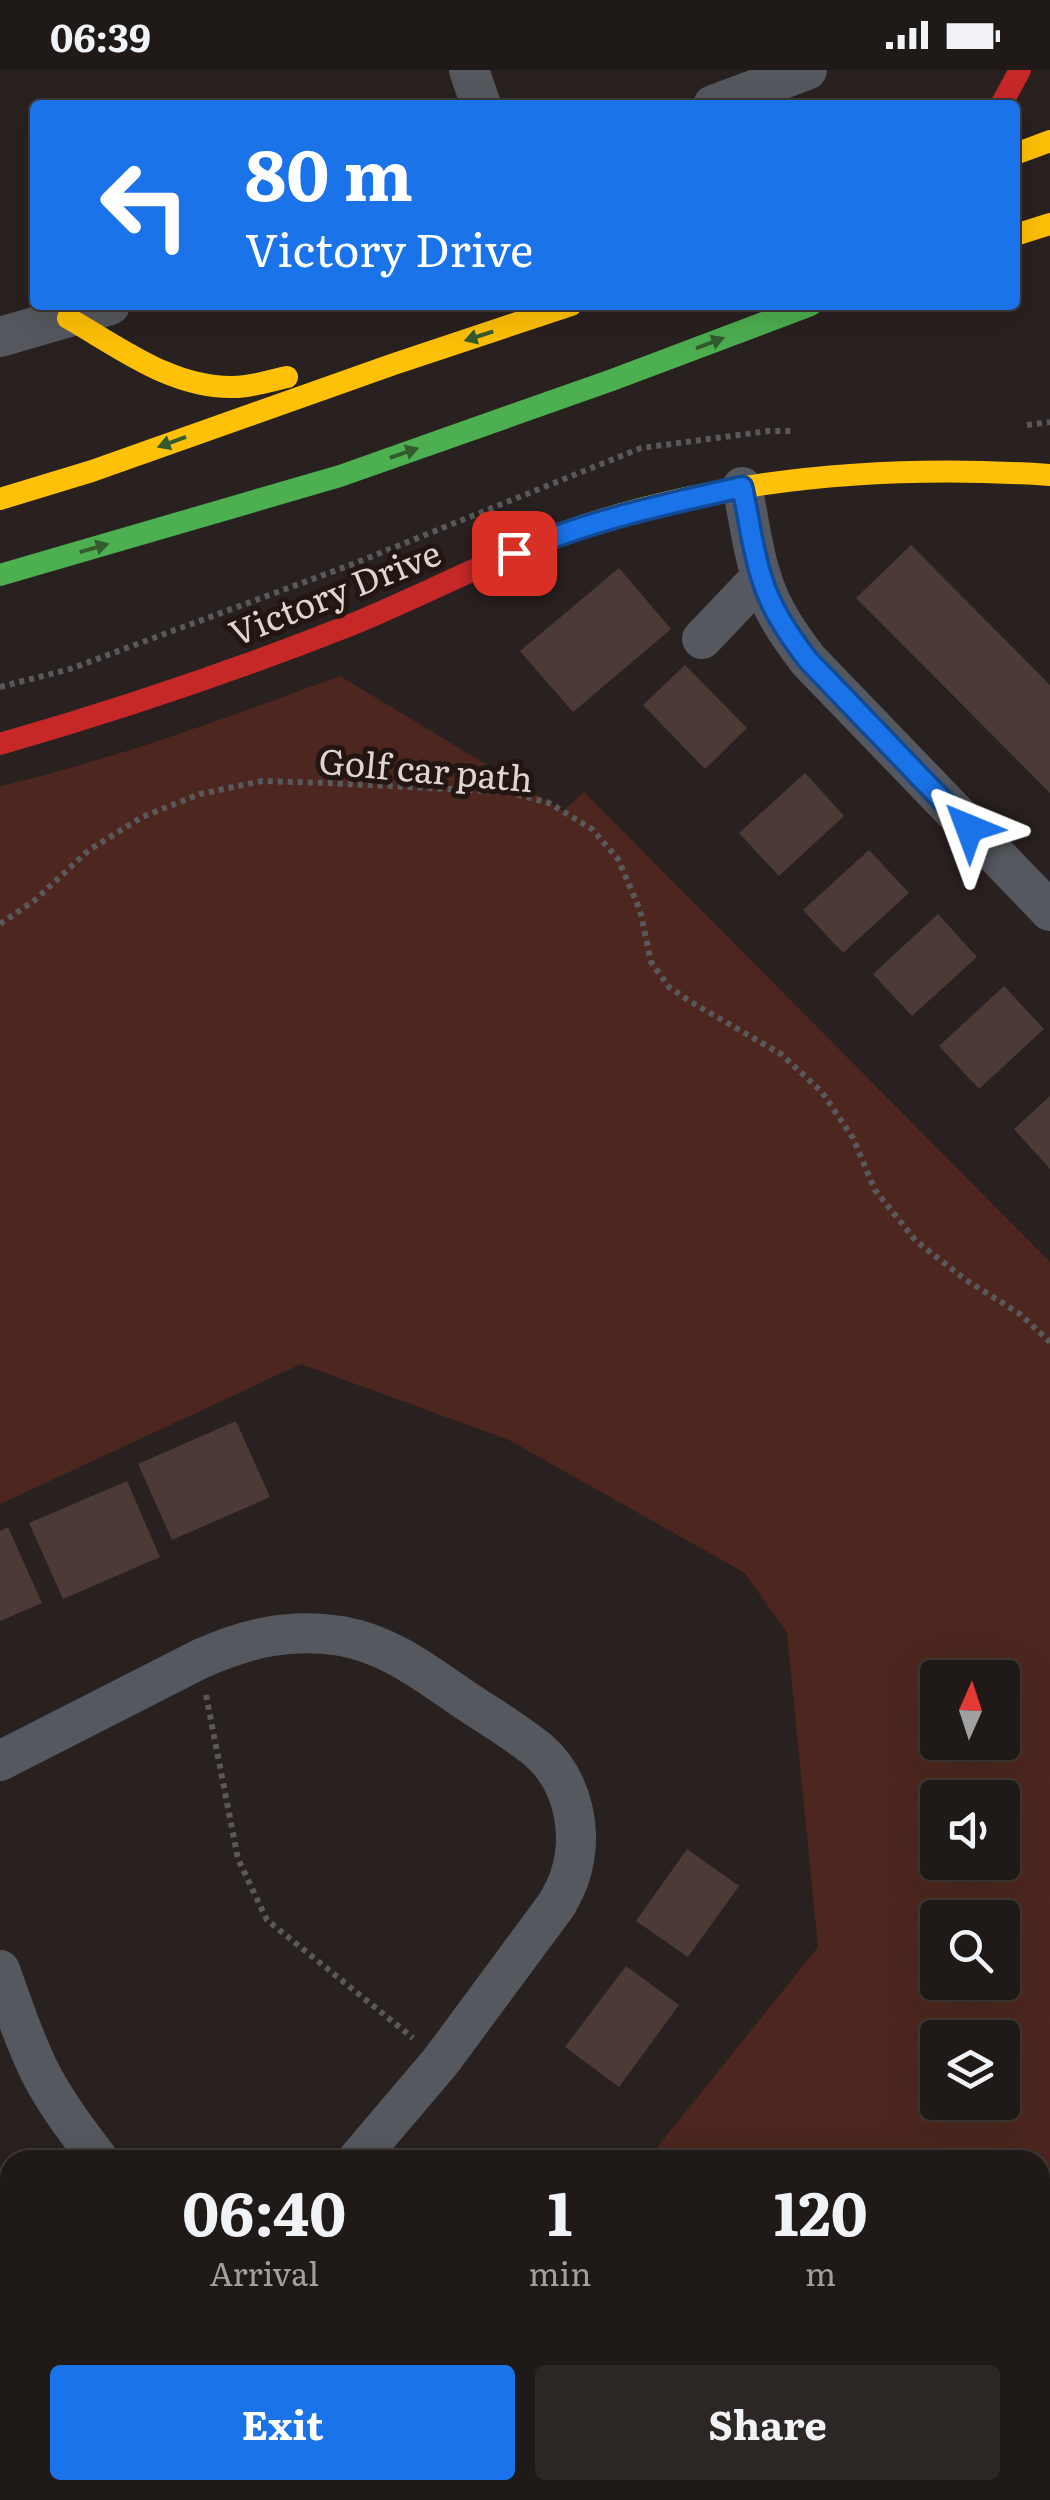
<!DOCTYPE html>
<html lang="en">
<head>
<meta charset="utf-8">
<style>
  body { margin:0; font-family:Literata,serif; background:#2c2624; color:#f1f3f6; height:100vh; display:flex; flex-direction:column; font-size:38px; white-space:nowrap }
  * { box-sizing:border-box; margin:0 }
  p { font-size:32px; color:#a1a0a1 }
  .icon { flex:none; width:55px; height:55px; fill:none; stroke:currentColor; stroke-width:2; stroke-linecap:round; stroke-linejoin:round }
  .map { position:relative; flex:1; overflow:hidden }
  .drawer { position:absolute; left:0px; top:2080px; width:1050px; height:350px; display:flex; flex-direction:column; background:#1f1917; border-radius:30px 30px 0 0; box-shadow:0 10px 40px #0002,0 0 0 2px #3c3836 }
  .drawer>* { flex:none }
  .guide { position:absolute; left:30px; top:30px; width:990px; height:210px; border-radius:10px; box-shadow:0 10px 40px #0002,0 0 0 2px #3c3836; background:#1a73e8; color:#fff; overflow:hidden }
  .needle { width:65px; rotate:3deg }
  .tools { position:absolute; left:920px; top:1590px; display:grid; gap:20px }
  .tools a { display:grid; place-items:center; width:100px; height:100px; border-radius:10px; background:#1f1917; box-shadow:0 10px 40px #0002,0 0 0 2px #3c3836; font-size:50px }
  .pin { position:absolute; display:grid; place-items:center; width:85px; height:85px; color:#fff; margin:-42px; border-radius:20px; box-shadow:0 5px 15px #0006 }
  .me { position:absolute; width:110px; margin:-55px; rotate:316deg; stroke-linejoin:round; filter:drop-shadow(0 0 8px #0008) }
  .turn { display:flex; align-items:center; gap:35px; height:210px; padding:0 50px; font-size:45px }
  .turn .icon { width:130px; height:130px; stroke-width:2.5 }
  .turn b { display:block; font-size:70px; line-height:85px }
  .eta { display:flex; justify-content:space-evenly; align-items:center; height:170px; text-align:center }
  .eta b { font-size:60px; font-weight:700; line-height:70px }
  .button { display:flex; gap:20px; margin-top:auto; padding:20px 50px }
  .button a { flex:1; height:115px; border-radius:10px; background:#1a73e8; color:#fff; font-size:40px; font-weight:700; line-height:115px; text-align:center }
  .button a+a { background:#2c2624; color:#f1f3f6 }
  .status { display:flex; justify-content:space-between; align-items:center; height:70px; padding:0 50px; background:#1f1917; direction:ltr }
  .status svg { height:28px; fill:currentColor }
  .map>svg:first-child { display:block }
</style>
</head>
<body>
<div class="status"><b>06:39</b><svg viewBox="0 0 49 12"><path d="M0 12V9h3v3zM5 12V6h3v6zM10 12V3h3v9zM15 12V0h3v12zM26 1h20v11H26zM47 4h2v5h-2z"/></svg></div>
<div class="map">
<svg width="1050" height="2430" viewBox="0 0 1050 2430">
  <rect width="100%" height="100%" fill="#29211f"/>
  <g fill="#4d271f" fill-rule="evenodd">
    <path d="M340,606l223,135 21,-19 466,470v1165l-10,4v-271h-393l171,-213 -31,-314 -42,-60 -236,-133 -208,-76 -301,140v-718c116,-27 228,-69 340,-110zM938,1608h64v64h-64zM938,1728h64v64h-64zM938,1848h64v64h-64zM938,1968h64v64h-64z"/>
    <polygon points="382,2420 922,2420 906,2430 374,2430"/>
  </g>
  <g fill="#4b3a36">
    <polygon points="911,475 1050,615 1050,723 856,528"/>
    <polygon points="619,498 671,559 573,642 520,581"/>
    <polygon points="685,595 747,658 705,699 643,635"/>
    <polygon points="805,703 844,746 779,806 739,763"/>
    <polygon points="869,780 909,823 843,883 803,840"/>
    <polygon points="938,844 977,887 912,946 873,904"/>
    <polygon points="1004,916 1044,959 979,1019 939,976"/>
    <polygon points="1050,1026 1050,1099 1014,1059"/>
    <polygon points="236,1351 270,1427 172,1470 138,1394"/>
    <polygon points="127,1411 160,1487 63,1529 29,1453"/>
    <polygon points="8,1457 42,1533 0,1551 0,1461"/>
    <polygon points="687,1779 739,1816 688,1887 636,1851"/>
    <polygon points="626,1896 679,1935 619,2017 565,1977"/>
    <polygon points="0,2144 10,2160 10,2197 0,2203"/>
  </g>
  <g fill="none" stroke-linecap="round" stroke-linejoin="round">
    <g stroke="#59585b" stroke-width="6" stroke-dasharray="5 5" stroke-linecap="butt">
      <polyline points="1027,355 1050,352"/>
      <polyline points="0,617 70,599 353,494 641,378 769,361 794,361"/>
      <polyline points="0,854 35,830 89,780 142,747 200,724 262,711 327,713 508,722 549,733 592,759 618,789 640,840 651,892 669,917 691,932 781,984 822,1022 853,1068 875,1120 916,1171 966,1210 1020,1244 1050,1272"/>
      <polyline points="206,1625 238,1789 267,1850 413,1968"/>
      <polyline points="1040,2277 1050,2273"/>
      <polyline points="832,2430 842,2420"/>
    </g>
    <g stroke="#55585e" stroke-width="40">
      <polyline points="469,0 481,35"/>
      <polyline points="713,35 807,0"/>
      <polyline points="0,267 110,235"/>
      <path d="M742,417c7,30 10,63 20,92 9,30 27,56 46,81l242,251"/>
      <polyline points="702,569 761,507"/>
      <path d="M0,1691l200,-102c47,-21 89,-31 141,-23 47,8 83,36 121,62 25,17 53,33 76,52 35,30 46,83 32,126 -3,10 -8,19 -13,28l-116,157 -84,99"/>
      <path d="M0,1900c13,35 24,71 41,104 16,31 37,58 58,86"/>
      <polyline points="0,2350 10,2343"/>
    </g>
    <polyline stroke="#4caf50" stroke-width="22" points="0,505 340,406 612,310 811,235"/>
    <g stroke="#ffc107" stroke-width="22">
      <polyline points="1015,84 1050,71"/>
      <polyline points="1015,165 1050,154"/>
      <path d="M68,248c51,29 103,70 165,69 18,0 36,-6 54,-10"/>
      <polyline points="0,429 92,401 394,294 571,235"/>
      <path d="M559,464c158,-56 325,-70 491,-59"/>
    </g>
    <g stroke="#c62828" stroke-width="22">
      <polyline points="1001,35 1020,0"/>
      <path d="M0,674c118,-34 234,-73 348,-118 71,-29 139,-65 211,-92"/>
    </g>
  </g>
  <defs><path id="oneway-solid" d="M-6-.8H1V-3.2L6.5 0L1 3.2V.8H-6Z" transform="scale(2.5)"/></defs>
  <g fill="#355a2e">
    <use href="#oneway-solid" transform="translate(479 266) rotate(162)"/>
    <use href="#oneway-solid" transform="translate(710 273) rotate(-21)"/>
    <use href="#oneway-solid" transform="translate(172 372) rotate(160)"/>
    <use href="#oneway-solid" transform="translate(404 383) rotate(-19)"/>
    <use href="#oneway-solid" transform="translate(94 478) rotate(-16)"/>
  </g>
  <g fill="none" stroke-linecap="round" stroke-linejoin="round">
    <g stroke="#114b97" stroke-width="25">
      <path id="route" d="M514,483c73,-32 151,-49 228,-66 7,30 10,62 20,92 9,30 27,56 46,81l161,168"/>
    </g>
    <use href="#route" stroke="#1a73e8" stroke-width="18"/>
  </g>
  <g text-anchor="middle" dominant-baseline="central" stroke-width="10" stroke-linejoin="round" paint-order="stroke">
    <g font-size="35" fill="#ded4d2" stroke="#231512">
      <text transform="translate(334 521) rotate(-22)">Victory Drive</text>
      <text transform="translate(426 698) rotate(5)">Golf car path</text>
    </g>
  </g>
</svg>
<div class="tools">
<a><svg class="needle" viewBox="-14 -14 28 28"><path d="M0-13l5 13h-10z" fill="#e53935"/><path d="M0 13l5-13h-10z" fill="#a1a0a1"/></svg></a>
<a><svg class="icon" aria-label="sound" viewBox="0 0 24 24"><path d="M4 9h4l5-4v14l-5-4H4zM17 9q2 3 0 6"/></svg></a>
<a><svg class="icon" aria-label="search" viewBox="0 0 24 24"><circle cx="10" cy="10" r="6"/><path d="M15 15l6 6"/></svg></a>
<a><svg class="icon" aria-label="layers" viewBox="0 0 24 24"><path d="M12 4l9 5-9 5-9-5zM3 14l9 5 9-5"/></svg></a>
</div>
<div class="pin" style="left:514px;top:483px;background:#d93025"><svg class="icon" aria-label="arrive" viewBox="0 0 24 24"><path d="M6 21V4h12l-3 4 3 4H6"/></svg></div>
<svg class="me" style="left:969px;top:758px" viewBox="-20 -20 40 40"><path d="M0-17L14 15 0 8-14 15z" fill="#1a73e8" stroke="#fff" stroke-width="4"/></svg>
<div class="guide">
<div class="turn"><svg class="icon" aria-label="left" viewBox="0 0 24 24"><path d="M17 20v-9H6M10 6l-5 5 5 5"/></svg><div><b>80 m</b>Victory Drive</div></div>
</div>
<section class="drawer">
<div class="eta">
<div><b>06:40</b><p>Arrival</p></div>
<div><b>1</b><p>min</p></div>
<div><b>120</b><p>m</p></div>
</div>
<div class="button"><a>Exit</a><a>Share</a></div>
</section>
</div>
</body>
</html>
